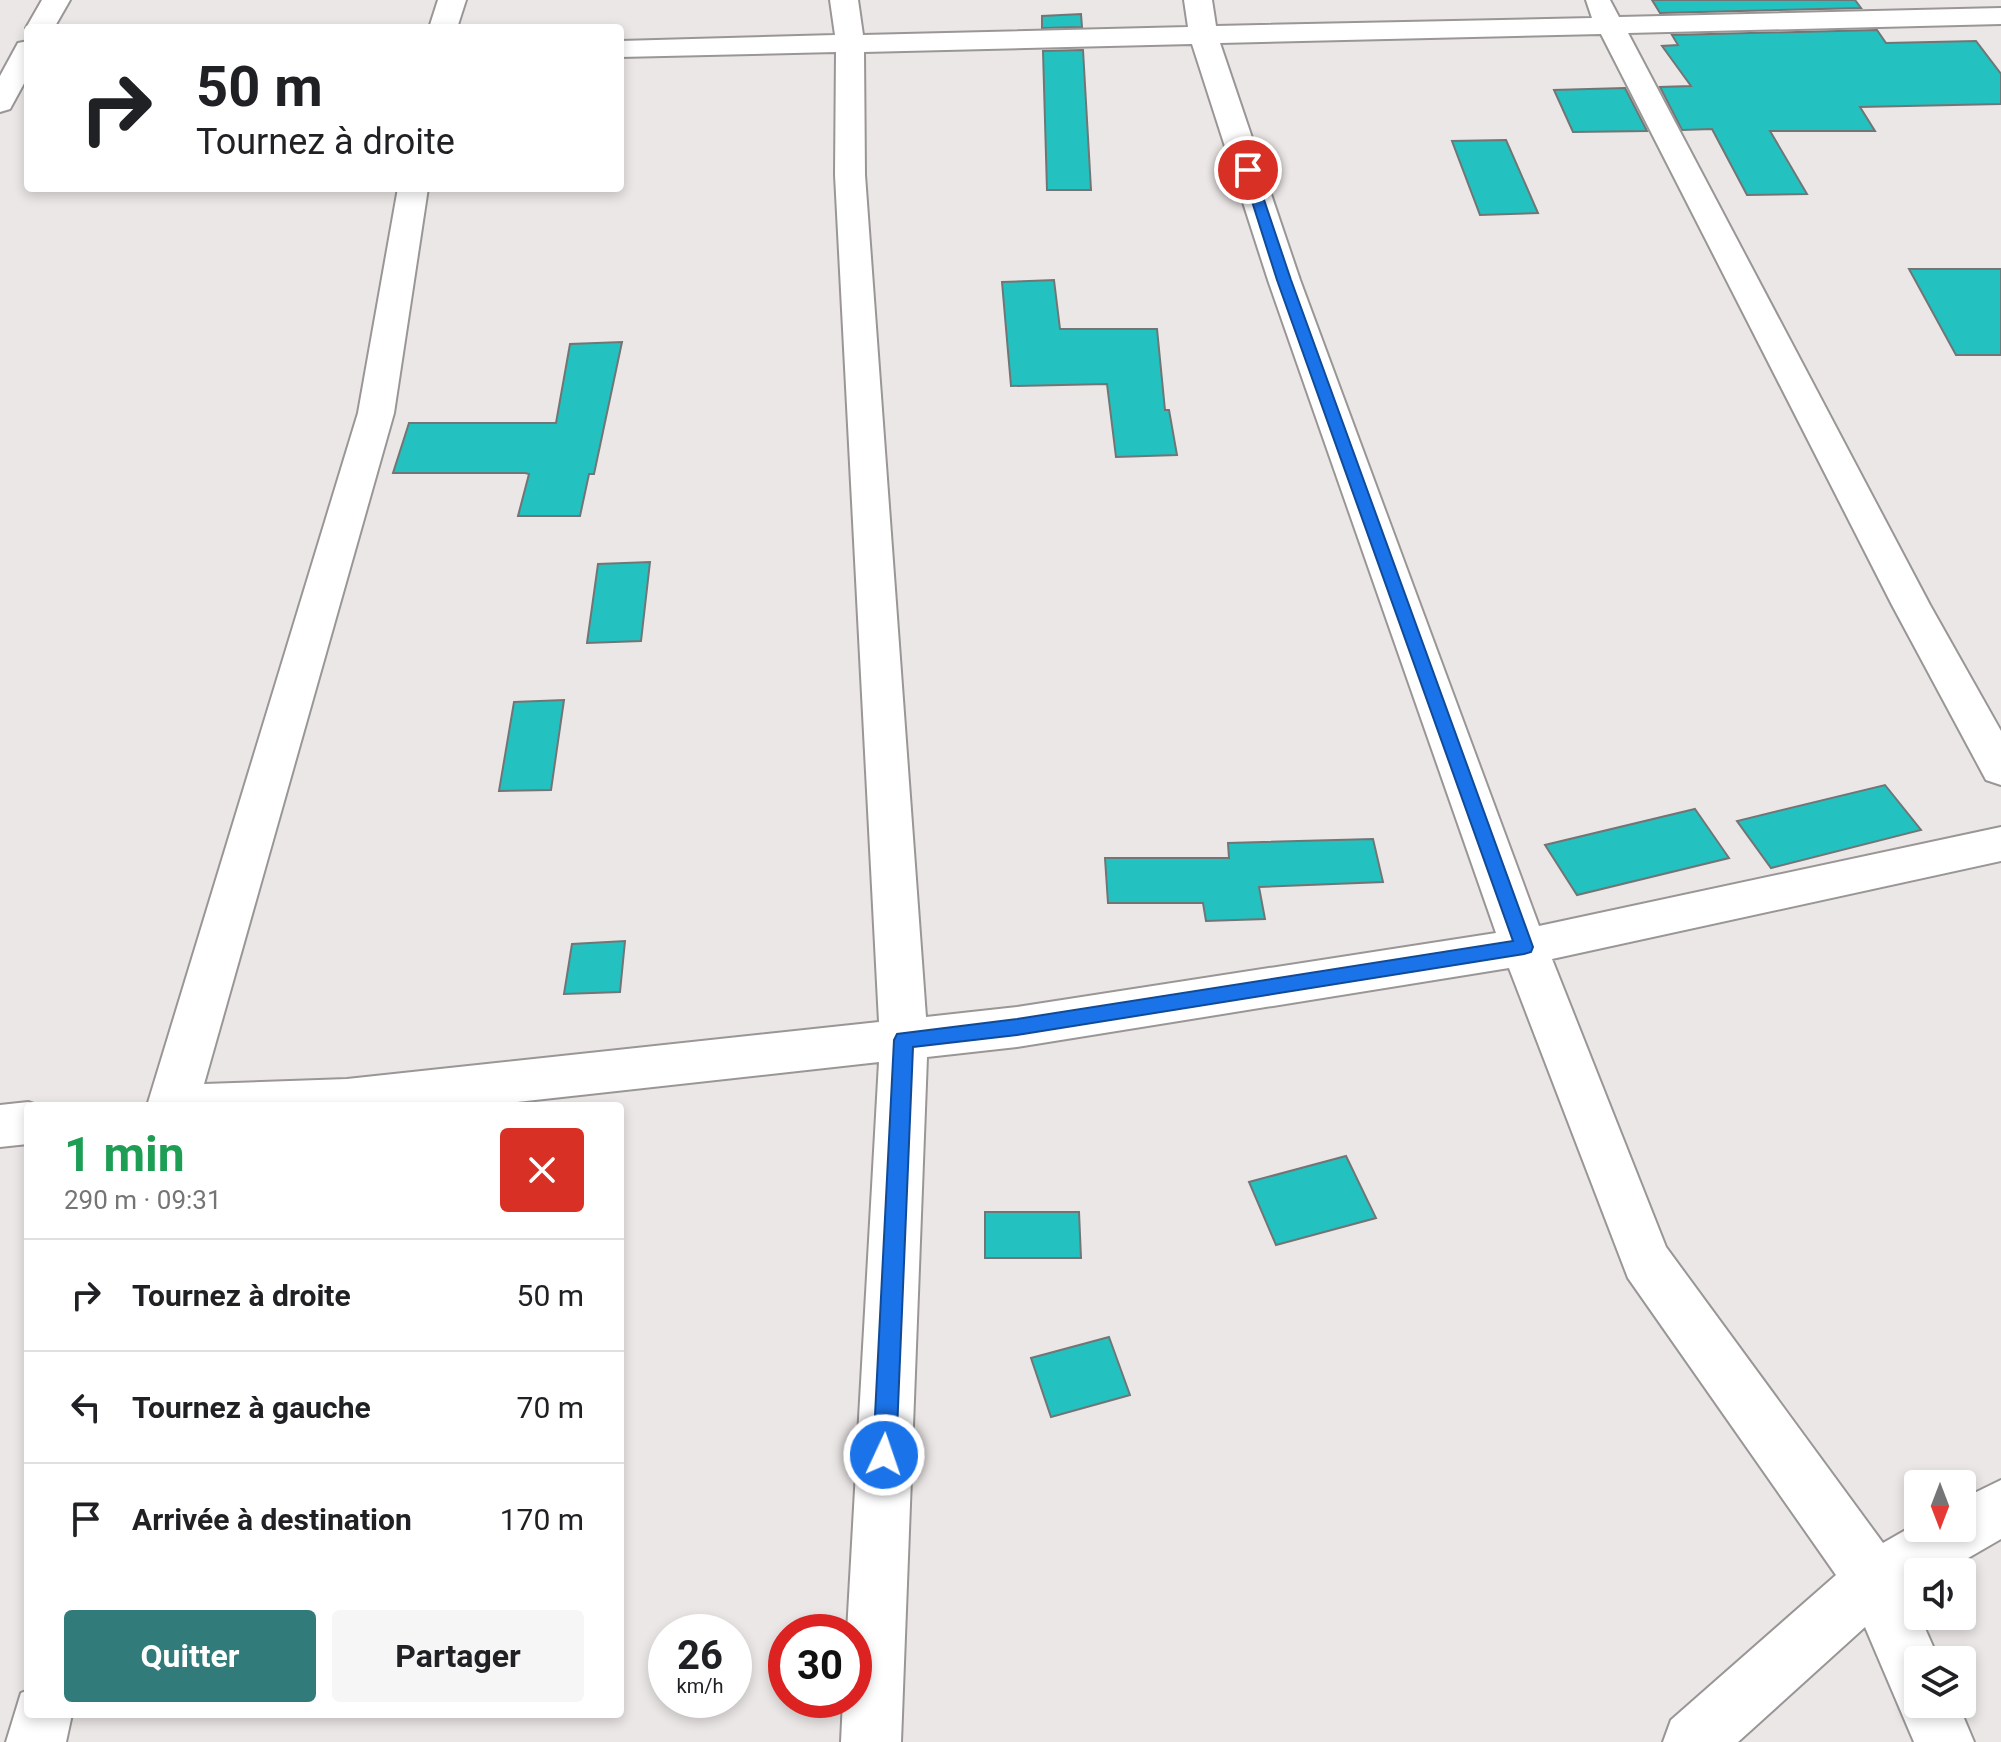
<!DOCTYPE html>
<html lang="fr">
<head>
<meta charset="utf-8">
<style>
  body { margin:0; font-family:Roboto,sans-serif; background:#f6f6f6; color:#202124; height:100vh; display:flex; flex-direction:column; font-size:30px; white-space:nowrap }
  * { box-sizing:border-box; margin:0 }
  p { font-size:26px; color:#757577 }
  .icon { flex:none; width:44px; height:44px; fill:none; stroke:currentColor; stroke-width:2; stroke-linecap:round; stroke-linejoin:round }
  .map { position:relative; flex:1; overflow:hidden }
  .sheet { position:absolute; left:24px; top:1102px; width:600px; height:616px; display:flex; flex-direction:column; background:#fff; border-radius:8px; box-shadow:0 4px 12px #0003 }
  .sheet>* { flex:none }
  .banner { position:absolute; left:24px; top:24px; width:600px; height:168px; border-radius:8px; box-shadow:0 4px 12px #0003; background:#fff; color:#202124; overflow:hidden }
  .needle { width:52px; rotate:180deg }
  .buttons { position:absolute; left:1904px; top:1470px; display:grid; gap:16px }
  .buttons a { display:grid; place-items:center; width:72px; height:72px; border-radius:8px; background:#fff; box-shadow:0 4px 12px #0003; font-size:40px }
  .speed { position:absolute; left:648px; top:1614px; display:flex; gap:16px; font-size:40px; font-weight:700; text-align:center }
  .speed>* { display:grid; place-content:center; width:104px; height:104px; border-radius:50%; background:#fff; box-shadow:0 4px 12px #0003; line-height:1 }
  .speed small { font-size:20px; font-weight:400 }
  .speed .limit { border:12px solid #d22; background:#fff; color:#111 }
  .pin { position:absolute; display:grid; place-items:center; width:68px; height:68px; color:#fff; margin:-34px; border:4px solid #fff; border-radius:50%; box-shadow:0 2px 8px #0007 }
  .me { position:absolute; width:88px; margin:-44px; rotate:3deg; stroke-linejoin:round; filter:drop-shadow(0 0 6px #0008) }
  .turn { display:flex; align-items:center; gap:28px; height:168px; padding:0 40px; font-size:36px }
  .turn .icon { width:104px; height:104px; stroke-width:2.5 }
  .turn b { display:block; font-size:56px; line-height:68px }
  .round { display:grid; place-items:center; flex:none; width:84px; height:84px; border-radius:8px; background:#f6f6f6 }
  .overview { display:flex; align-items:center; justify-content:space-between; height:136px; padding:0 40px }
  h1 { font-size:48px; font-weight:700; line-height:60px; color:#1e9e55 }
  .action { display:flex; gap:16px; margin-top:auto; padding:16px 40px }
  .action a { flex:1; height:92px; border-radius:8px; background:#317b7a; color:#fff; font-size:32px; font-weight:700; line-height:92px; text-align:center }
  .action a+a { background:#f6f6f6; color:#202124 }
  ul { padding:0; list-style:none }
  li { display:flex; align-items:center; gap:24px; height:112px; padding:0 40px; border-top:2px solid #e0e0e0 }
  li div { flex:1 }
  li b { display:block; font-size:30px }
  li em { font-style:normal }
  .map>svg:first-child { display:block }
</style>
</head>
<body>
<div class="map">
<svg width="2001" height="1742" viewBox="0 0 2001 1742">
  <rect width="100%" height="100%" fill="#ebe7e6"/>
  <g fill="#23c2c1" stroke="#727575" stroke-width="2">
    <polygon points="1652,0 1855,0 1861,8 1660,13"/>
    <polygon points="1081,14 1082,27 1042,28 1042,16"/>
    <polygon points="1877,30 1886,43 1976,41 2001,74 2001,104 1860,107 1875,131 1770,131 1807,194 1747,195 1712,129 1682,130 1660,87 1691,86 1662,46 1678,45 1672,35"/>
    <polygon points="1083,50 1091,190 1047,190 1043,51"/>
    <polygon points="1625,88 1647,131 1573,132 1554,90"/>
    <polygon points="1506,140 1538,213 1480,215 1452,141"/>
    <polygon points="1909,269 2001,269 2001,355 1956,355"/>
    <polygon points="1054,280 1060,329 1157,329 1165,410 1169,410 1177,455 1116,457 1107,384 1011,386 1002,282"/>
    <polygon points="622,342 594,474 589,474 580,516 518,516 529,474 525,473 393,473 409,423 556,423 570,344"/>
    <polygon points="650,562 641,641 587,643 598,564"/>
    <polygon points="564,700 551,790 499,791 514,702"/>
    <polygon points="1885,785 1921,830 1771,868 1737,821"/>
    <polygon points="1695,809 1729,858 1577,895 1545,845"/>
    <polygon points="1373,839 1383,882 1259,887 1265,919 1206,921 1203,903 1108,903 1105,858 1229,858 1228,843"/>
    <polygon points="625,941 620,992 564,994 572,944"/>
    <polygon points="1346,1156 1376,1218 1276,1245 1249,1182"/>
    <polygon points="985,1212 1079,1212 1081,1258 985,1258"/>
    <polygon points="1109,1337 1130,1395 1051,1417 1031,1358"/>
  </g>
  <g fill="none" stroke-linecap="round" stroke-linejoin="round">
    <g stroke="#9a9696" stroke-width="4">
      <g id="minor">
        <polygon points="42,0 70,0 54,28 28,28 28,31 26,28"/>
        <polygon points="438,0 466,0 457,28 429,28"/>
        <path d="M830,0h28l5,35 325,-8 -4,-27h28l4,26 376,-8 -6,-18h24l9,17 382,-9v16l-373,9 302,572 71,126v54l-15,-5 -94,-175 -291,-571 -381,9 80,237 239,646 462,-99v34l-449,98 114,288 217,296 35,-20v5h44v-29l39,-19v59l-57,33h-26v15l-9,5 30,68h-21v44h40l16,38h-60l-49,-115 -127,115h-75l8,-22 165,-145 -208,-297 -119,-310 -492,79 -90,10 -26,685h-60l2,-42h11v-68h-7l32,-570 -399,44h-333l211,-693 40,-225h30l-34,225 -190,671 143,-5 532,-57 -44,-847 1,-123 -216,5v-16l215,-6zM1192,44l76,236 228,653 -479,74 -91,10 -61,-842 -1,-123z"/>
        <polygon points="28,41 28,76 10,109 0,112 0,76 18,43"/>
        <polygon points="28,1102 40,1106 28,1106 28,1144 0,1147 0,1105"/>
        <polygon points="28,1690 28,1714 72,1714 66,1742 6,1742 21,1693"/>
      </g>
    </g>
    <use href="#minor" fill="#fff" fill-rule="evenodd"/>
  </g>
  <polygon fill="#1a73e8" stroke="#114b97" stroke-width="2" points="1248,166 1254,170 1291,280 1533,947 1531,952 1524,954 1017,1035 913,1047 896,1455 892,1463 884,1466 876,1463 873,1455 894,1040 897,1034 1017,1019 1513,941 1277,280 1242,170"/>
</svg>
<div class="buttons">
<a><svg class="needle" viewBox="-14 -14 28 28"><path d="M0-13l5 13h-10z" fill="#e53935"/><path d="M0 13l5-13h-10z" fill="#757577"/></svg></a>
<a><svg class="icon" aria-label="sound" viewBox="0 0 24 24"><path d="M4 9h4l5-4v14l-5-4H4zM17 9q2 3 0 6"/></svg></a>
<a><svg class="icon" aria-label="layers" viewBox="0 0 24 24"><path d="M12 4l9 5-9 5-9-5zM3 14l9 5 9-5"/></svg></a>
</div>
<div class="speed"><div>26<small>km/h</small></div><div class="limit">30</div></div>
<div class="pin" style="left:1248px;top:170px;background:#d93025"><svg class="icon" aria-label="arrive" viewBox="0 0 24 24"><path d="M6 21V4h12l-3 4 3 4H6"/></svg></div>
<svg class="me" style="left:884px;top:1455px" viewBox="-20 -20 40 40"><circle r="17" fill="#1a73e8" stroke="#fff" stroke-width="3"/><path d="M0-11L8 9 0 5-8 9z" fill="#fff"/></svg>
<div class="banner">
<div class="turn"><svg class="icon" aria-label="right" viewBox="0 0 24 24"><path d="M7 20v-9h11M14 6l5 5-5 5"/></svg><div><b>50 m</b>Tournez à droite</div></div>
</div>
<section class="sheet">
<div class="overview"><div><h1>1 min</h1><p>290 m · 09:31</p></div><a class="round" style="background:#d93025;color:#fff"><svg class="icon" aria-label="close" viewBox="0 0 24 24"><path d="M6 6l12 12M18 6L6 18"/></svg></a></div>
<ul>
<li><svg class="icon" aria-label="right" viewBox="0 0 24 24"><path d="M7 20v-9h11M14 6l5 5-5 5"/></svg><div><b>Tournez à droite</b></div><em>50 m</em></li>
<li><svg class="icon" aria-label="left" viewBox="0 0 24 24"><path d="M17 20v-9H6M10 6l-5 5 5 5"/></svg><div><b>Tournez à gauche</b></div><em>70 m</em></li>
<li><svg class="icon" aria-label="arrive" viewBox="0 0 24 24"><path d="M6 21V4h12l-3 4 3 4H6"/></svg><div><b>Arrivée à destination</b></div><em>170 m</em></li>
</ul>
<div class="action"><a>Quitter</a><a>Partager</a></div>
</section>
</div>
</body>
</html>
